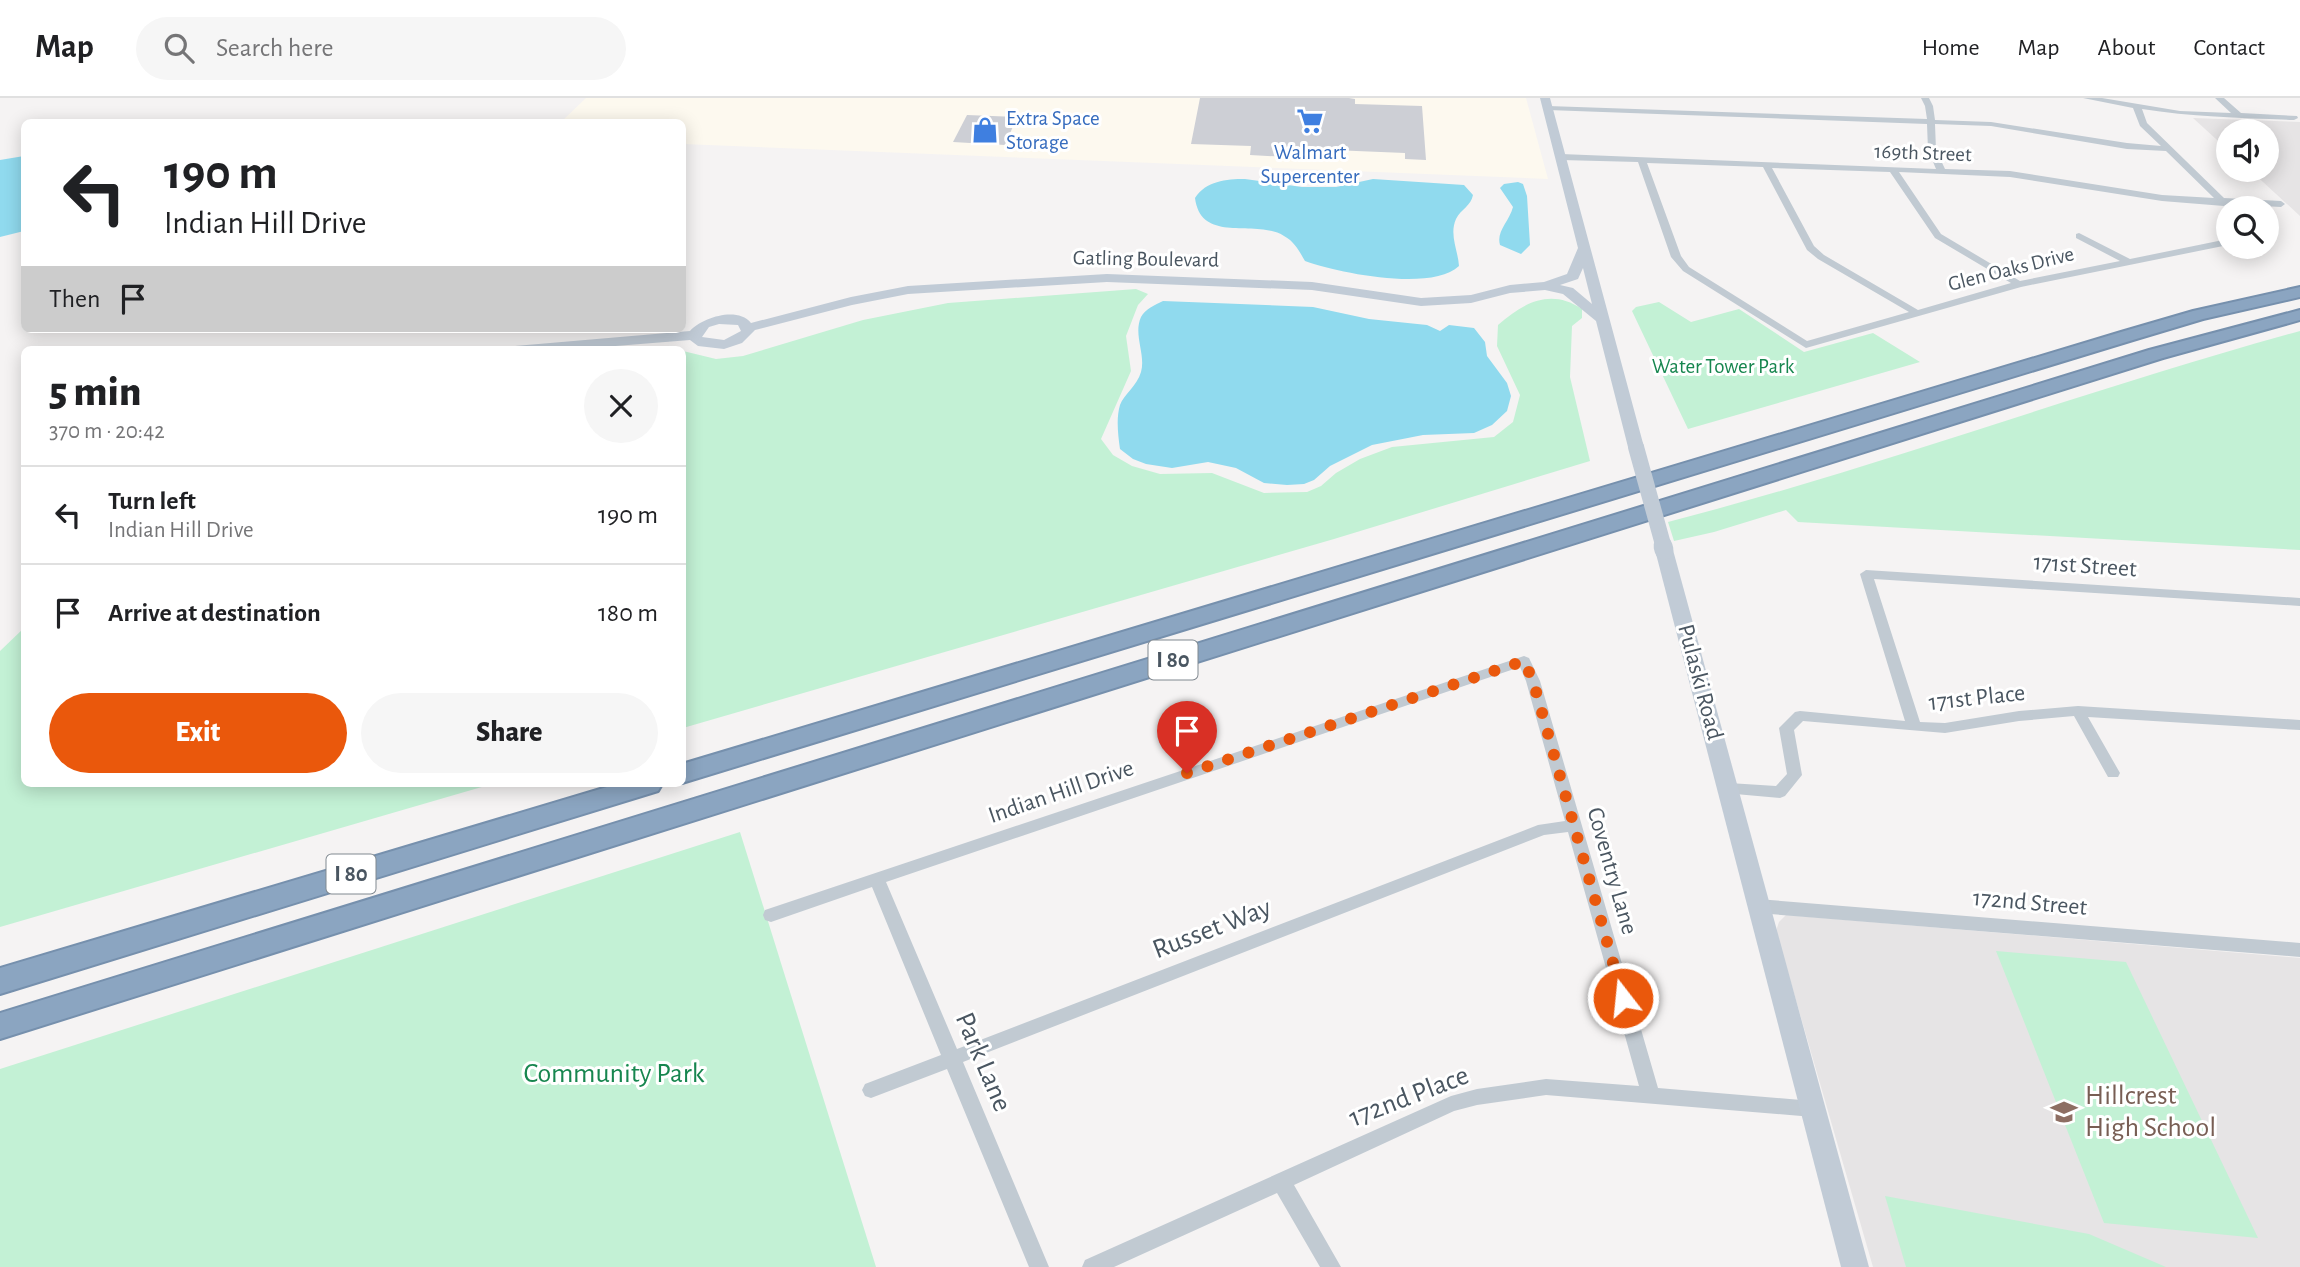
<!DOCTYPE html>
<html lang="en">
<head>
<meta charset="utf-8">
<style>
  body { margin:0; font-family:"Alegreya Sans",sans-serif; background:#f6f6f6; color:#202124; height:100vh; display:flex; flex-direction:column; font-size:26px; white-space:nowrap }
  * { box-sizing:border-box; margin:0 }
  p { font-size:23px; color:#757577 }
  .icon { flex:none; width:38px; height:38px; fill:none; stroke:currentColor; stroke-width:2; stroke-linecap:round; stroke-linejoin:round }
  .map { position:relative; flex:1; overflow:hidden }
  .sheet { position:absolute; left:21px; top:248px; width:665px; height:441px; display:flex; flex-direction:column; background:#fff; border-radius:10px; box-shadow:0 4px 18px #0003 }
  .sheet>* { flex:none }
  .guide { position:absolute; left:21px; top:21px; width:665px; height:214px; border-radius:10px; box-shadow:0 4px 18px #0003; background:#fff; color:#202124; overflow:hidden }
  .tools { position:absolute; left:2216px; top:21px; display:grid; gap:14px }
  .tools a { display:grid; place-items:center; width:63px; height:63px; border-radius:50%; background:#fff; box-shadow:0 4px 18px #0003; font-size:35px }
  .pin { position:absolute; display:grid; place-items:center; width:60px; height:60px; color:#fff; margin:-72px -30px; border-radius:50% 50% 50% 0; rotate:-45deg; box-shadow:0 0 7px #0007 }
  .pin .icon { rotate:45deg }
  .me { position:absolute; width:77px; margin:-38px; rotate:344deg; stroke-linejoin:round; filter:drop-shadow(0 0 5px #0008) }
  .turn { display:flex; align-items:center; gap:24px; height:147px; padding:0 28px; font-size:32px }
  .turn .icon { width:91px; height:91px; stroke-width:2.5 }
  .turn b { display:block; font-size:49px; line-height:60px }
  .then { display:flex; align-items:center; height:66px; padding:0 28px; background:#0003; gap:14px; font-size:26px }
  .round { display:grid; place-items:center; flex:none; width:74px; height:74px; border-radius:37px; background:#f6f6f6 }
  .head { display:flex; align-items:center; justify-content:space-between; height:119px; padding:0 28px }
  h1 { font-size:42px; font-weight:800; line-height:52px }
  .button { display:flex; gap:14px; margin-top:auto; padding:14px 28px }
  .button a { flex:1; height:80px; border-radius:42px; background:#ea580c; color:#fff; font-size:28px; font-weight:800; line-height:80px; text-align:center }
  .button a+a { background:#f6f6f6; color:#202124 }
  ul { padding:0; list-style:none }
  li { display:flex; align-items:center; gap:21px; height:98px; padding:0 28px; border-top:2px solid #e0e0e0 }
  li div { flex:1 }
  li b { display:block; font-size:26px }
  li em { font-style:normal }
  header { display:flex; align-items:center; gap:42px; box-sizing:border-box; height:98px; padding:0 35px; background:#fff; border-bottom:2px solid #e0e0e0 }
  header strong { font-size:33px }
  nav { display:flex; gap:38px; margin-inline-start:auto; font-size:24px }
  .search { width:490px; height:63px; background:#f6f6f6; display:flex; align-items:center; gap:18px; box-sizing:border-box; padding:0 24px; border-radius:38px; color:#757577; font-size:26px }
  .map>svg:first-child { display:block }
</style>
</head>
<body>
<header>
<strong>Map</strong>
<div class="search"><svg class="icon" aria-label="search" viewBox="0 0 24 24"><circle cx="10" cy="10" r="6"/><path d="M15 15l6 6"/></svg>Search here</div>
<nav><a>Home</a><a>Map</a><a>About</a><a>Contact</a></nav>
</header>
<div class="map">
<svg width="2300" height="1169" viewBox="0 0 2300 1169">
  <rect width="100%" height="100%" fill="#f5f3f3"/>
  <polygon fill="#fdf9ef" points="586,0 1526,0 1548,81 683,46 682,24 561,24"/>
  <g fill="#e6e4e5">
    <polygon points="2193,20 2300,24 2300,118 2250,72 2266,72 2266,33 2228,33 2228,52"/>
    <polygon points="1786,817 2300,860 2300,1169 1873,1169 1776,833 1779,824"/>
  </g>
  <g fill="#c3f1d5">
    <path d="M1136,191l12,5 -10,11 -12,31 5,35 -30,68 12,16 19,11 28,8 52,-1 52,20 43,-1 14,-6 15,-13 24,-14 32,-12 102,-10 19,-15 7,-27 -23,-49 1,-21c26,-23 53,-37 84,-16v9l-10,8 -2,51 20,84 -256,78 -651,189v-377l33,8 27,-3 120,-36 85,-17z"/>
    <polygon points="1659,204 1691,224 1739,211 1804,254 1873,235 1920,264 1688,331 1632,213 1636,209"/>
    <path d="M2300,233v219l-502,-28 -12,-12 -72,22 -40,9 -6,-19c213,-55 420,-133 632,-191z"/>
    <polygon points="24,530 24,686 492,686 0,829 0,553"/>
    <polygon points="740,734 876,1169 0,1169 0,971"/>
    <polygon points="1996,853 2126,864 2258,1140 2104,1125"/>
    <polygon points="1885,1098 2089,1136 2166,1169 1906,1169"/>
  </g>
  <g fill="#90daee">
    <polygon points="24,58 24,133 0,139 0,62"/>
    <path d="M1245,81l57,8h34l37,-8 91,6 9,10c-2,11 -12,14 -17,24 -7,16 2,31 3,47 -27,26 -121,7 -154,-5 -6,-10 -10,-19 -21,-25 -28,-18 -83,9 -89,-38 11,-17 31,-19 50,-19z"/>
    <path d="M1518,84l5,2 4,12 3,49 -9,9 -21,-9c-4,-14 9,-23 13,-38l-13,-19 4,-4z"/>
    <path d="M1163,203l150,6 56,12 58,6 13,6 9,-6 25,3 11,14 2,14 20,27 4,13 -4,15 -15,14 -18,8 -51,2 -51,10 -42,21 -16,14 -10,4 -17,1 -23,-2 -28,-15 -28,-6 -36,6 -26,-4 -13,-5 -13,-10c-2,-14 -4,-31 0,-44 4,-11 17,-19 21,-33 5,-18 -8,-37 0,-55 4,-8 14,-12 22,-16z"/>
  </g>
  <g fill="#cdcfd5">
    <polygon points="1200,0 1349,0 1355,1 1355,6 1422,8 1426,62 1405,61 1405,55 1308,51 1307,60 1250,57 1251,48 1191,46"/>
    <polygon points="967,17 1017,19 1005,47 953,44"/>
  </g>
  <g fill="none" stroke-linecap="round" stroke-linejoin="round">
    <g stroke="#7690ad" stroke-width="4">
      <g id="highway">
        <polygon points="2300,189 2300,199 2203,221 2133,242 682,685 682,666 2121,234 2193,213"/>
        <polygon points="2300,212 2300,222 2163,260 0,941 0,915 2149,252"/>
        <polygon points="617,686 662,686 658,693 0,896 0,870"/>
      </g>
    </g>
    <g fill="#c1cad2" fill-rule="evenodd">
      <path d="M1921,0h8l4,8 2,14 56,2 136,21 34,3 -21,-20 -7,-18 -50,-10h19l78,13 51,2 -16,-15h9l17,15 56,3 1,2 -4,2c-51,-2 -102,-3 -152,-11l5,14 77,75 57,3 4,3 -4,3 -53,-3 -4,2 -62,-5 -152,-24 -111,-5 42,62 79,47 100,-20 -44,-23v-4l3,-1 51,26 98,-20v6l-207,42 -215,61 -123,-77 -12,-14 -33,-95 -77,-2 -4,-3 4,-3 375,15 -8,-19 -1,-26 -379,-14 -4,-2 4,-2 379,13 -2,-13zM1935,26l56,2 136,23 39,2 48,47 -52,-3 -152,-24 -65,-2 -9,-19zM1647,65l116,4 44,83 11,9 91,53 -102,29 -118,-74 -8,-11zM1772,70l118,4 45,66 76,45 -93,27 -94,-55 -10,-9z"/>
      <polygon points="1866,472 2300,500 2300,508 1874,481 1920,624 1945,625 2019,613 2078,608 2300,622 2300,632 2088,619 2120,675 2118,679 2108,679 2074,618 2019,623 1945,635 1803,623 1794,632 1802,677 1785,698 1780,700 1724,695 1721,691 1724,687 1729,685 1776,688 1787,676 1779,630 1795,614 1800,613 1905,623 1860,476"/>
      <path d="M1524,558l5,2 11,23 118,407 155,13 7,2 2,6 -2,6 -7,2 -267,-22 -69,10 -23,6 -160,74 47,82h-21l-43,-74 -163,74h-32l3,-7 366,-164 26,-7 69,-10 93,7 -71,-254 -24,3 -581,227 86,205h-20l-82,-198 -76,29 -6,-2 -3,-6 3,-6 76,-29 -69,-168 -101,35 -6,-2 -2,-5 2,-5zM1520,569l6,14 39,140 -27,4 -581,224 -71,-167z"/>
      <polygon points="1757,801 2300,845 2300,859 1757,815 1751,813 1749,808 1751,803"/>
    </g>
    <g fill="#c1cbd6" fill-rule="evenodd">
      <path d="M1540,0h10l94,349 -2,3h-12l-2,-3 -32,-126 -33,-27 -18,-4 -35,3 -39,10 -50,3 -109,-16 -205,-8 -199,12 -56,11 -97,25 -13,13 -18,6 -26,-3 -8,-6 -124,10h-58l7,-4 175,-15c12,-13 47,-25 61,-8l100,-26 57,-11 199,-12 205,8 109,16 50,-3 39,-10 34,-3 23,-8 11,-26zM1583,170l9,36 -19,-16 -13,-3 18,-6zM719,226l19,1 3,6 -17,9 -22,-3 7,-10z"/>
      <polygon points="1664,447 1673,452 1869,1169 1841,1169 1655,452"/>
    </g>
    <use href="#highway" fill="#8ba5c1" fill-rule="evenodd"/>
    <polyline stroke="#c1cbd6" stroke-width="16" points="1636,349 1664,450"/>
    <polyline stroke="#c1cbd6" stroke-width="19" points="1663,448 1664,452"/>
  </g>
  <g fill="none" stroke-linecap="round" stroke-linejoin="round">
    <polyline stroke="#ea580c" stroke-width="12" stroke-dasharray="0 21.6" points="1187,675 1524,563 1533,583 1623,900"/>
  </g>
  <defs>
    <g id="supermarket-bare" transform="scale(2.1)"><path d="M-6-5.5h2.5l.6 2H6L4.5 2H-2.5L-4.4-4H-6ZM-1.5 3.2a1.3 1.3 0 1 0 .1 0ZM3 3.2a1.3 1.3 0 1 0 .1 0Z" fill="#3f7fe0" stroke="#fff" stroke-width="2.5" paint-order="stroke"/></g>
    <g id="shop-bare" transform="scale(2.1)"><path d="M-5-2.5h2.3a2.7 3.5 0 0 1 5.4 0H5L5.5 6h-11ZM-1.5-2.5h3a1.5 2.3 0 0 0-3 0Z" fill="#3f7fe0" stroke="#fff" stroke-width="2.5" paint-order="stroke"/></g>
    <g id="school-bare" transform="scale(2.1)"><path d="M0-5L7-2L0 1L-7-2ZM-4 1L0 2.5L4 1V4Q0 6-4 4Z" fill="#8d6e63" stroke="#fff" stroke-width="2.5" paint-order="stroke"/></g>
  </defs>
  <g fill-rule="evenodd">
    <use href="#supermarket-bare" x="1310" y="23"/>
    <use href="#shop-bare" x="985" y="32"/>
    <use href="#school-bare" x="2064" y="1014"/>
  </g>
  <g text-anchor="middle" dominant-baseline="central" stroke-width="6" stroke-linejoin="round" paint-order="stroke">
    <g font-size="21" fill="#366cbe" stroke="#fff" text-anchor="start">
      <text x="1006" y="20">Extra Space<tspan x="1006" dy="24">Storage</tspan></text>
      <text x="1310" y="54" text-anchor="middle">Walmart<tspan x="1310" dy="24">Supercenter</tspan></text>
    </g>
    <g font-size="21" fill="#4a5661" stroke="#fff">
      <text transform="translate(1923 55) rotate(2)">169th Street</text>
      <text transform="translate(1146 161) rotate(1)">Gatling Boulevard</text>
      <text transform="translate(2011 171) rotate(-14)">Glen Oaks Drive</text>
    </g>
    <g font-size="21" fill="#17864f" stroke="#fff">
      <text x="1723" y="268">Water Tower Park</text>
    </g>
    <g fill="#fff" stroke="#808990" stroke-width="2">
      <rect x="1148.5" y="542.5" width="49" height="39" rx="5"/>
      <rect x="326.5" y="756.5" width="49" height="39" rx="5"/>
    </g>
    <g font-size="23" font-weight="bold" fill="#4a5661">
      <text x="1173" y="562">I 80</text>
      <text x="351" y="776">I 80</text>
    </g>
    <g font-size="24" fill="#4a5661" stroke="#fff">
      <text transform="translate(2085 468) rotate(4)">171st Street</text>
      <text transform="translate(1700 584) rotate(75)">Pulaski Road</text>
      <text transform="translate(1977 600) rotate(-6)">171st Place</text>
      <text transform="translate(1061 694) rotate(-19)">Indian Hill Drive</text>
      <text transform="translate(1612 773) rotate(74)">Coventry Lane</text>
      <text transform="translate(2030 805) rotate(5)">172nd Street</text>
    </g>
    <g font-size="28" fill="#4a5661" stroke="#fff">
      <text transform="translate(1212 831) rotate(-21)">Russet Way</text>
      <text transform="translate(983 964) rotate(67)">Park Lane</text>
      <text transform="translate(1409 999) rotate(-21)">172nd Place</text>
    </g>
    <g font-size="28" fill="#17864f" stroke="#fff">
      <text x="614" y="976">Community Park</text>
    </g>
    <g font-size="28" fill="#785e54" stroke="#fff" text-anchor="start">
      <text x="2085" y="998">Hillcrest<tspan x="2085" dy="32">High School</tspan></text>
    </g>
  </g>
</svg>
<div class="tools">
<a><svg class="icon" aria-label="sound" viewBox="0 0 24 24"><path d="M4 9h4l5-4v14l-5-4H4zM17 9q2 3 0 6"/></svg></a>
<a><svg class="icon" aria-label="search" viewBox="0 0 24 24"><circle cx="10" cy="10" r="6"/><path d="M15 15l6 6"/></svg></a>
</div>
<div class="pin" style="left:1187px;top:675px;background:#d93025"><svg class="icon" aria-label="arrive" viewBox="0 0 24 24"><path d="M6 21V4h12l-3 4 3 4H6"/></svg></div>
<svg class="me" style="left:1623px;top:900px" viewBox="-20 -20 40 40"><circle r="17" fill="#ea580c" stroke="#fff" stroke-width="3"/><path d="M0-11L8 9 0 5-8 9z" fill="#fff"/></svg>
<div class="guide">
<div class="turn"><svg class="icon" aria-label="left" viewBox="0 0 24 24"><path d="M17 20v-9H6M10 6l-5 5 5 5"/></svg><div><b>190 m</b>Indian Hill Drive</div></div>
<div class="then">Then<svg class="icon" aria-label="arrive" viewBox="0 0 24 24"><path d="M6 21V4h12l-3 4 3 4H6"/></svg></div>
</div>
<section class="sheet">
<div class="head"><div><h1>5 min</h1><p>370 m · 20:42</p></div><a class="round"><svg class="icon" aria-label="close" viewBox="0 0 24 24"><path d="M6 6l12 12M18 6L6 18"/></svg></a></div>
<ul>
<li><svg class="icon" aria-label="left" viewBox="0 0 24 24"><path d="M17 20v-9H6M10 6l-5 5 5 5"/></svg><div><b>Turn left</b><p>Indian Hill Drive</p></div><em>190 m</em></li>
<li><svg class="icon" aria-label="arrive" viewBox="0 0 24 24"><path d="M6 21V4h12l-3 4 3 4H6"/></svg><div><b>Arrive at destination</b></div><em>180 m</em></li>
</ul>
<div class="button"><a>Exit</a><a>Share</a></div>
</section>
</div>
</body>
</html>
